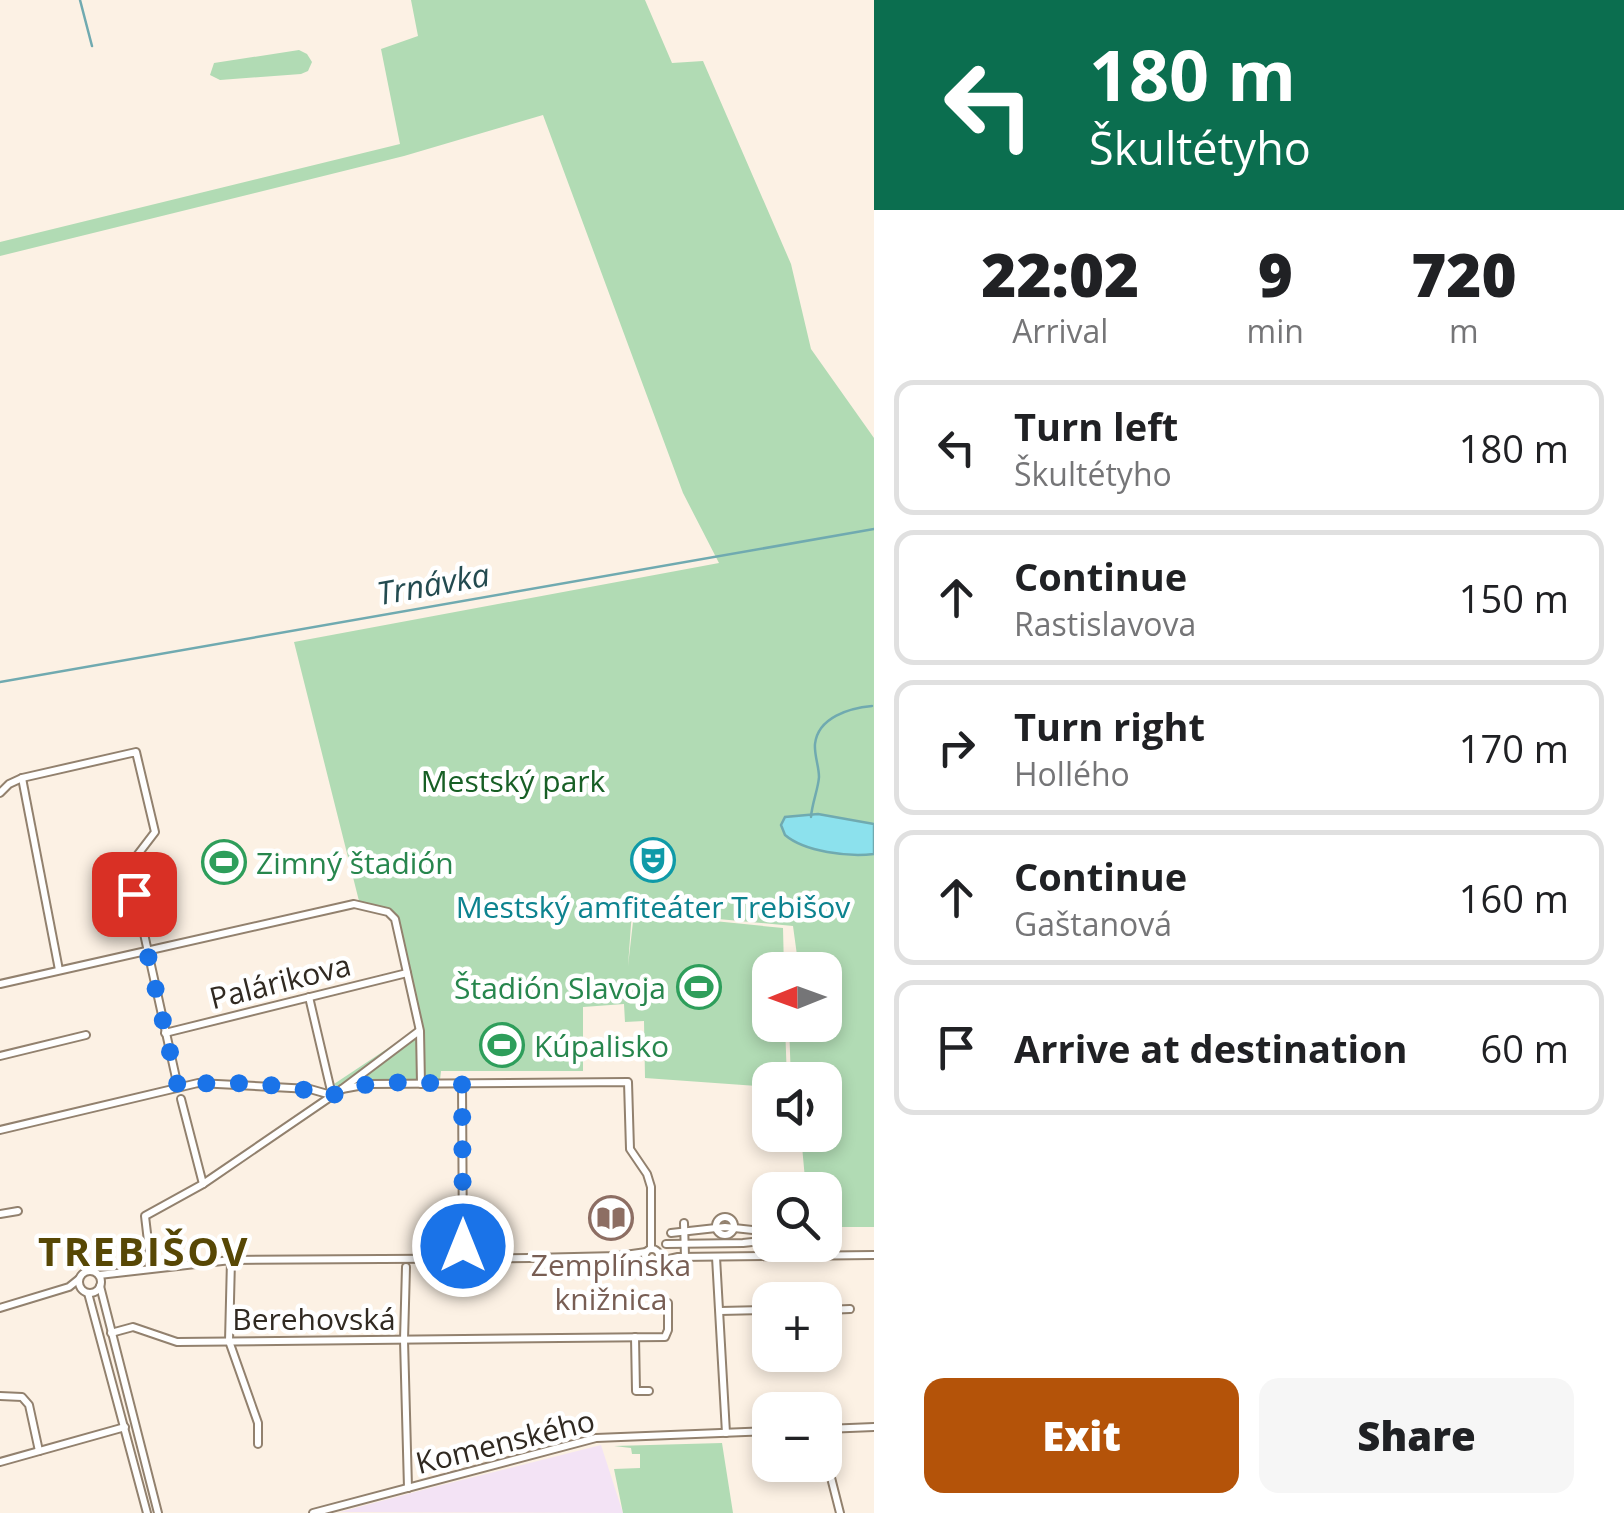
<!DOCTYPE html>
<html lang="en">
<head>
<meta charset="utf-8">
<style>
  body { margin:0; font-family:"Open Sans",sans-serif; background:#f6f6f6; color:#202124; height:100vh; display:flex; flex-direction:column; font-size:38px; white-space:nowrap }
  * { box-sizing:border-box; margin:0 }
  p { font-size:32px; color:#757577 }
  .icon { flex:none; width:55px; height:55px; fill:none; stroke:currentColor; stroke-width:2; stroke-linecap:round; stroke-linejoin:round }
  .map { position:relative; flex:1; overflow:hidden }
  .panel { display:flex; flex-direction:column; background:#fff; width:750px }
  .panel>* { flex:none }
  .guide { background:#0b6e4f; color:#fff; overflow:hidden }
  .needle { width:65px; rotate:269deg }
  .controls { position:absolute; left:752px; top:952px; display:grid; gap:20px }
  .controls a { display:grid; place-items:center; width:90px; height:90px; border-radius:20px; background:#fff; box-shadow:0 5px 15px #0003; font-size:50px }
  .pin { position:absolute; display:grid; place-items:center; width:85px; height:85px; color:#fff; margin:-42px; border-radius:20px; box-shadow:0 5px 15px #0006 }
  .me { position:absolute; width:110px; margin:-55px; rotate:0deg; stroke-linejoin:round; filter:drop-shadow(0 0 8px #0008) }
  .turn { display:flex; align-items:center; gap:35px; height:210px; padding:0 50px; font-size:45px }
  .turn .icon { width:130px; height:130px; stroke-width:2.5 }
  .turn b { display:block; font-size:70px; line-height:85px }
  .eta { display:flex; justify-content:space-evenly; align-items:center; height:170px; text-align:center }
  .eta b { font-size:60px; font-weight:800; line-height:70px }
  .action { display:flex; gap:20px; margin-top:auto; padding:20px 50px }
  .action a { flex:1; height:115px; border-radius:20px; background:#b45309; color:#fff; font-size:40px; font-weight:800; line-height:115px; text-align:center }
  .action a+a { background:#f6f6f6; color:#202124 }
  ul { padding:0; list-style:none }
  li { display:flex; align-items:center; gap:30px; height:135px; margin:0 20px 15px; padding:0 30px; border:5px solid #e0e0e0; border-radius:20px }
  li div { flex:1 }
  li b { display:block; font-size:38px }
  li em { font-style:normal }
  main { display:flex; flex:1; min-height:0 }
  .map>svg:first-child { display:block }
</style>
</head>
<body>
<main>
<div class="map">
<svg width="874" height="1513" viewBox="0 0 874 1513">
  <rect width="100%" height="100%" fill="#fcf1e4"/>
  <polygon fill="#f3e3f5" points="601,1445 623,1513 340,1512 434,1487"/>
  <g fill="#b1dbb4">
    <polygon points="411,0 645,0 672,63 703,61 791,264 811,349 874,438 874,1227 825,1227 825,1190 806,1190 801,1135 825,1135 825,1080 791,1080 789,1025 825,1025 825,970 799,970 793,926 632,911 628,966 634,913 783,928 784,970 770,970 770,1025 785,1025 787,1080 770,1080 770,1087 645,1078 644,1021 625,1022 624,1004 583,1007 583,1071 441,1071 440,1080 371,1080 339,1088 334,1084 423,1025 397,917 392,911 359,901 294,642 719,563 683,493 543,115 404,156 0,256 0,242 400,144 381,49 418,36"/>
    <polygon points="299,50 307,54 312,62 308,71 301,74 220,80 210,75 214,63"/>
    <polygon points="722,1443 733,1513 623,1513 614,1469 640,1468 640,1454 632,1454 631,1448 614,1446"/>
  </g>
  <path fill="#8ce1ed" stroke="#70aab0" stroke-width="2.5" d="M818,814l56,10v30c-26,3 -69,-2 -89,-19l-4,-10 4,-8z"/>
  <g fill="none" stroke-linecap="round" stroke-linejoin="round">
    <g stroke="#70aab0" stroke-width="2.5">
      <polyline points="80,0 92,46"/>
      <polyline points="0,682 874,529"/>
      <path d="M811,817c1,-14 7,-27 8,-40 0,-11 -5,-22 -4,-33 3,-27 35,-36 57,-38"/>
    </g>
    <g stroke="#92816e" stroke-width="10">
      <g id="minor">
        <polyline points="22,778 59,970"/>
        <polyline points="0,793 9,784 22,778 136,752 155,832 129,866 178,1087"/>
        <polyline points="0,984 354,904 388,912 395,919 420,1031 421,1084"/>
        <polyline points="309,997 332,1095"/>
        <polyline points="165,1033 407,973"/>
        <polyline points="0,1056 86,1035"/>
        <polyline points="462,1083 463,1259"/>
        <polyline points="342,1089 419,1031"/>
        <polyline points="181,1099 203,1184"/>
        <polyline points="0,1130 198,1083 310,1089 331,1095"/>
        <polyline points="0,1214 18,1211"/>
        <circle cx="725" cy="1226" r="9"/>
        <polyline points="684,1223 685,1257"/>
        <polyline points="671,1233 725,1227 770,1232"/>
        <polyline points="758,1241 759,1188 775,1190"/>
        <polyline points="666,1244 743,1243 770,1240"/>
        <circle cx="652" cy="1256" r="7"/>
        <polyline points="716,1257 726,1433"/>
        <polyline points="231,1260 229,1341 258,1423 258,1444"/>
        <polyline points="656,1262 678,1257 874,1255"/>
        <polyline points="151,1267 145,1216 203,1184 342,1089 369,1084 628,1082 630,1149 647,1174 651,1187 651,1249"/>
        <polyline points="406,1267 404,1340 408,1488"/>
        <circle cx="90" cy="1282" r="11"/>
        <polyline points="99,1275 231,1260 530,1258 618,1256 646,1252"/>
        <polyline points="100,1286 158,1513"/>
        <polyline points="88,1293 147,1513"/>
        <polyline points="0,1308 69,1287 79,1279"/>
        <polyline points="825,1310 850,1309"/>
        <polyline points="720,1311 770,1310"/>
        <polyline points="111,1333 133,1327 177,1342 665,1337 668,1330 668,1303"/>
        <polyline points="635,1337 636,1391 649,1391"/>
        <polyline points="0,1396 22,1397 29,1405 39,1451"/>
        <polyline points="825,1429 874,1427"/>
        <polyline points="825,1454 840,1513"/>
        <polyline points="0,1462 125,1427"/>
        <polyline points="313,1513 596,1438 770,1431"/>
      </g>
    </g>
    <use href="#minor" stroke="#fff" stroke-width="6"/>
  </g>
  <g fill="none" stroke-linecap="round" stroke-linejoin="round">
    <path stroke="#1a73e8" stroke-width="18" stroke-dasharray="0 32.4" d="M134,894l44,193c39,-9 116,-2 154,9 30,-20 94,-12 130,-12l1,162"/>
  </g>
  <defs>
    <g id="theatre-ring" transform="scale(2.25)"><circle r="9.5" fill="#fff" stroke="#0f9aa8" stroke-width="1.5"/><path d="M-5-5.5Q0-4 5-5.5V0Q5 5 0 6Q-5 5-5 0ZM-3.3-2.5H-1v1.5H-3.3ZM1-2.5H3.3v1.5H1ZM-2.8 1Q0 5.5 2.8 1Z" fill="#0f9aa8"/></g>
    <g id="stadium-ring" transform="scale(2.25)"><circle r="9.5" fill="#fff" stroke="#2e9e5b" stroke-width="1.5"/><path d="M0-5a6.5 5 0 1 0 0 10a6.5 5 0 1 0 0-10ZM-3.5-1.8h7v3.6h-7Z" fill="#2e9e5b"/></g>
    <g id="library-ring" transform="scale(2.25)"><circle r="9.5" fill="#fff" stroke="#8d6e63" stroke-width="1.5"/><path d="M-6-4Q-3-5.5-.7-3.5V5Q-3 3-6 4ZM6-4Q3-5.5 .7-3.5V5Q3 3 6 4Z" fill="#8d6e63"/></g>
  </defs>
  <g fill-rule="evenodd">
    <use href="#theatre-ring" x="653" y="860"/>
    <use href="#stadium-ring" x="224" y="862"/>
    <use href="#stadium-ring" x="699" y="987"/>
    <use href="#stadium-ring" x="502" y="1045"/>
    <use href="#library-ring" x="611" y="1218"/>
  </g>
  <g text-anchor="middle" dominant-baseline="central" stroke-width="9" stroke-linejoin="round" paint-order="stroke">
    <g font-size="30" fill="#175f25" stroke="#fff">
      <text x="513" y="780">Mestský park</text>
    </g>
    <g font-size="30" fill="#27864d" stroke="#fff" text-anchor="start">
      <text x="256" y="862">Zimný štadión</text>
      <text x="666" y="987" text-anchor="end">Štadión Slavoja</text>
      <text x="534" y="1045">Kúpalisko</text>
    </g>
    <g font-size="30" fill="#0d838f" stroke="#fff">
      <text x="653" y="906">Mestský amfiteáter Trebišov</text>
    </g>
    <g font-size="30" fill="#302921" stroke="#fff">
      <text transform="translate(280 981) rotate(-14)">Palárikova</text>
      <text x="314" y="1318">Berehovská</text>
      <text transform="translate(505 1441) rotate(-14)">Komenského</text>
    </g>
    <g font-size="30" fill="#785e54" stroke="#fff">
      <text x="611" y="1264">Zemplínska<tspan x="611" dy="34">knižnica</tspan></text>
    </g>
    <g font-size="32" font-style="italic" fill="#234b50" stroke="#fff">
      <text transform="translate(433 583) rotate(-10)">Trnávka</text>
    </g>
    <g font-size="40" font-weight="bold" letter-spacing="2.5" fill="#574705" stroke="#fff">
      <text x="144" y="1250">TREBIŠOV</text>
    </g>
  </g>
</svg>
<div class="controls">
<a><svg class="needle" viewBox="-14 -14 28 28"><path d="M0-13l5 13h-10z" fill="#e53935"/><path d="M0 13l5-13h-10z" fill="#757577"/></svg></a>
<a><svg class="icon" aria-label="sound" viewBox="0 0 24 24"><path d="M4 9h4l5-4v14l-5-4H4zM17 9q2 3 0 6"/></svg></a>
<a><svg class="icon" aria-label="search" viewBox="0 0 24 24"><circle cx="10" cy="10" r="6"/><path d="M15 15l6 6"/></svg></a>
<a>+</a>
<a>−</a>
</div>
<div class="pin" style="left:134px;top:894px;background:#d93025"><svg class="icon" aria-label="arrive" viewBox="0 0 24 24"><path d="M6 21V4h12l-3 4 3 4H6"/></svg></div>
<svg class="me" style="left:463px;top:1246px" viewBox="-20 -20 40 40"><circle r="17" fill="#1a73e8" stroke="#fff" stroke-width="3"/><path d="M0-11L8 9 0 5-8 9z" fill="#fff"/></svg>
</div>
<section class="panel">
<div class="guide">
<div class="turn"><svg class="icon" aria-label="left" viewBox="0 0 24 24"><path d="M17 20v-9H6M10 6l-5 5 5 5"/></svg><div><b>180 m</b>Škultétyho</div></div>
</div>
<div class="eta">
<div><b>22:02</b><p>Arrival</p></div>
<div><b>9</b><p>min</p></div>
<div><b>720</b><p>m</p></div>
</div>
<ul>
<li><svg class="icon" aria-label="left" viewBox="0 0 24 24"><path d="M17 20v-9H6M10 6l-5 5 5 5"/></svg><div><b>Turn left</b><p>Škultétyho</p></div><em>180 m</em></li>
<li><svg class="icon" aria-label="ahead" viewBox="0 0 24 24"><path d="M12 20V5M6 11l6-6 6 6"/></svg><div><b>Continue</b><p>Rastislavova</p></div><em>150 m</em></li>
<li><svg class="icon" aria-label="right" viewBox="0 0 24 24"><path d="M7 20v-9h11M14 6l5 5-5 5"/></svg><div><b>Turn right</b><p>Hollého</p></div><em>170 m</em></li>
<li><svg class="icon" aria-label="ahead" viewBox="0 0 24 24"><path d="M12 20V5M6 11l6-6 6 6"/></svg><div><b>Continue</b><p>Gaštanová</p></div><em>160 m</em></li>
<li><svg class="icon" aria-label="arrive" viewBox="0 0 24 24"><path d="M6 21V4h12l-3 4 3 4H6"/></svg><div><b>Arrive at destination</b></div><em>60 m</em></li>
</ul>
<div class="action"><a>Exit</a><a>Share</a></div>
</section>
</main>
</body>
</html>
